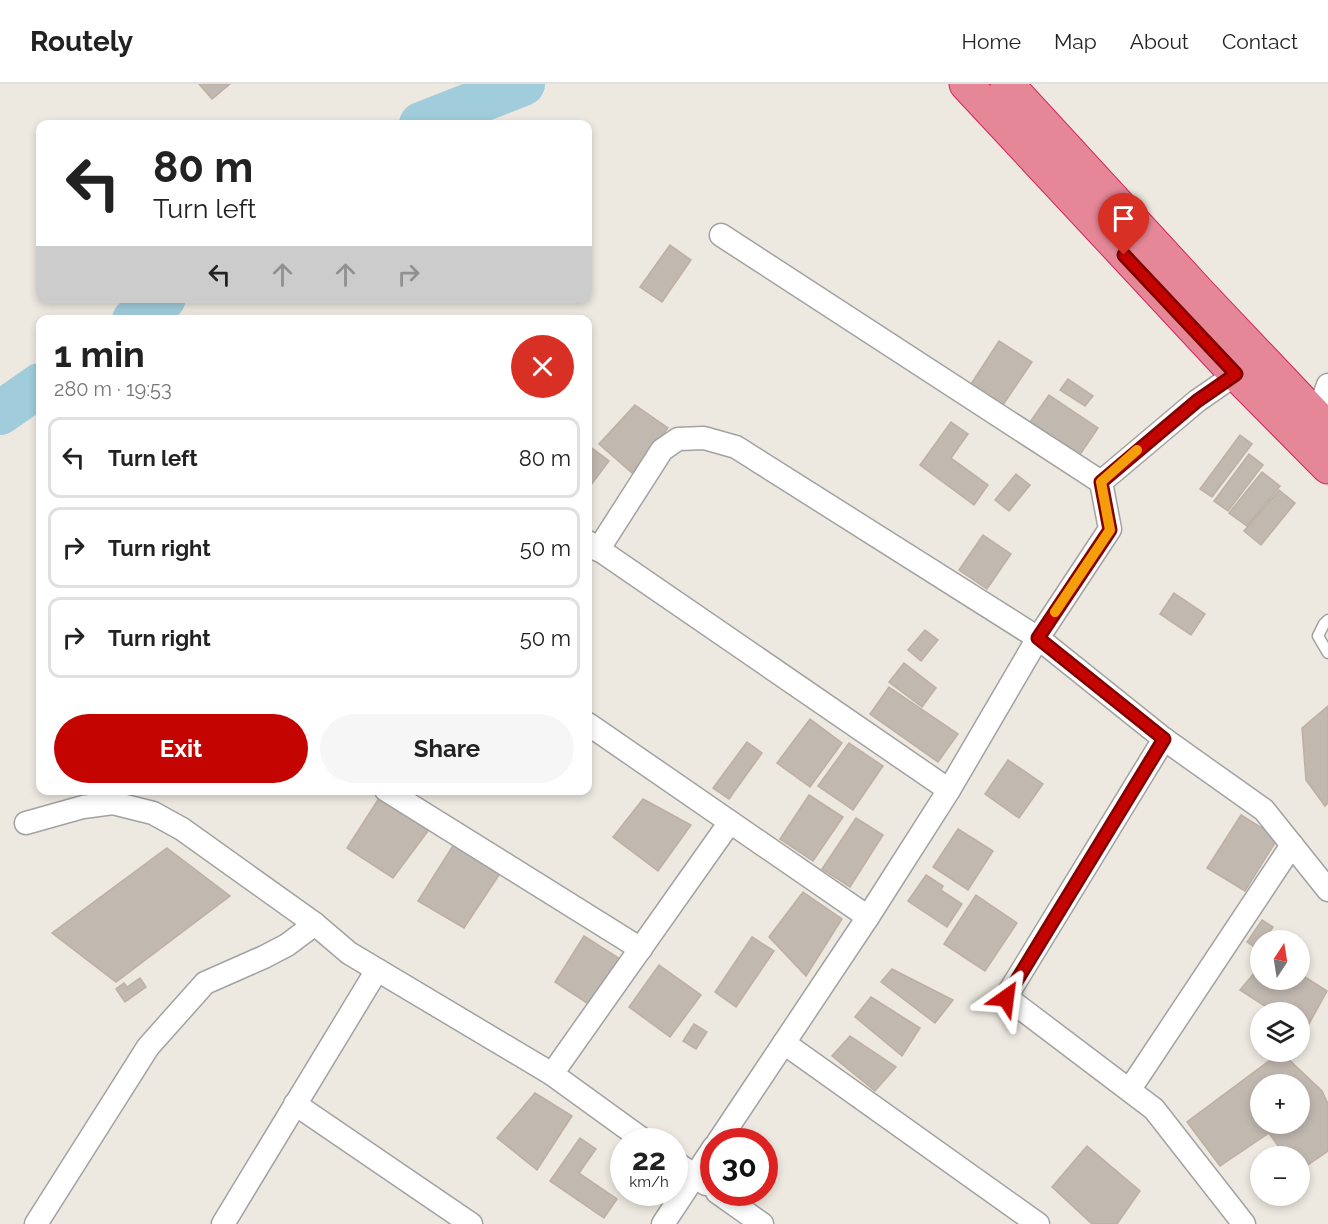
<!DOCTYPE html>
<html lang="en">
<head>
<meta charset="utf-8">
<style>
  body { margin:0; font-family:Raleway,sans-serif; background:#f6f6f6; color:#222; height:100vh; display:flex; flex-direction:column; font-size:22px; white-space:nowrap }
  * { box-sizing:border-box; margin:0 }
  p { font-size:20px; color:#767676 }
  .icon { flex:none; width:33px; height:33px; fill:none; stroke:currentColor; stroke-width:2; stroke-linecap:round; stroke-linejoin:round }
  .map { position:relative; flex:1; overflow:hidden }
  .drawer { position:absolute; left:36px; top:231px; width:556px; height:480px; display:flex; flex-direction:column; background:#fff; border-radius:12px; box-shadow:0 3px 9px #0003 }
  .drawer>* { flex:none }
  .guide { position:absolute; left:36px; top:36px; width:556px; height:183px; border-radius:12px; box-shadow:0 3px 9px #0003; background:#fff; color:#222; overflow:hidden }
  .needle { width:39px; rotate:12deg }
  .fabs { position:absolute; left:1250px; top:846px; display:grid; gap:12px }
  .fabs a { display:grid; place-items:center; width:60px; height:60px; border-radius:50%; background:#fff; box-shadow:0 3px 9px #0003; font-size:30px }
  .speed { position:absolute; left:610px; top:1044px; display:flex; gap:12px; font-size:30px; font-weight:700; text-align:center }
  .speed>* { display:grid; place-content:center; width:78px; height:78px; border-radius:50%; background:#fff; box-shadow:0 3px 9px #0003; line-height:1 }
  .speed small { font-size:15px; font-weight:400 }
  .speed .limit { border:9px solid #d22; background:#fff; color:#111 }
  .pin { position:absolute; display:grid; place-items:center; width:51px; height:51px; color:#fff; margin:-62px -26px; border-radius:50% 50% 50% 0; rotate:-45deg; box-shadow:0 0 6px #0007 }
  .pin .icon { rotate:45deg }
  .me { position:absolute; width:66px; margin:-33px; rotate:31deg; stroke-linejoin:round; filter:drop-shadow(0 0 4px #0008) }
  .turn { display:flex; align-items:center; gap:21px; height:126px; padding:0 18px; font-size:27px }
  .turn .icon { width:78px; height:78px; stroke-width:2.5 }
  .turn b { display:block; font-size:42px; line-height:51px }
  .lanes { display:flex; align-items:center; height:57px; padding:0 18px; background:#0003; justify-content:center; gap:30px; direction:ltr }
  .lanes .off { opacity:.35 }
  .round { display:grid; place-items:center; flex:none; width:63px; height:63px; border-radius:32px; background:#f6f6f6 }
  .overview { display:flex; align-items:center; justify-content:space-between; height:102px; padding:0 18px }
  h1 { font-size:36px; font-weight:700; line-height:45px }
  .primary-button { display:flex; gap:12px; margin-top:auto; padding:12px 18px }
  .primary-button a { flex:1; height:69px; border-radius:36px; background:#c40401; color:#fff; font-size:24px; font-weight:700; line-height:69px; text-align:center }
  .primary-button a+a { background:#f6f6f6; color:#222 }
  ul { padding:0; list-style:none }
  li { display:flex; align-items:center; gap:18px; height:81px; margin:0 12px 9px; padding:0 6px; border:3px solid #e0e0e0; border-radius:12px }
  li div { flex:1 }
  li b { display:block; font-size:22px }
  li em { font-style:normal }
  header { display:flex; align-items:center; gap:36px; box-sizing:border-box; height:84px; padding:0 30px; background:#fff; border-bottom:2px solid #e0e0e0 }
  header strong { font-size:28px }
  nav { display:flex; gap:33px; margin-inline-start:auto; font-size:21px }
  .map>svg:first-child { display:block }
</style>
</head>
<body>
<header>
<strong>Routely</strong>
<nav><a>Home</a><a>Map</a><a>About</a><a>Contact</a></nav>
</header>
<div class="map">
<svg width="1328" height="1140" viewBox="0 0 1328 1140">
  <rect width="100%" height="100%" fill="#ede9e0"/>
  <g fill="none" stroke-linecap="round" stroke-linejoin="round">
    <g stroke="#a0ccdb" stroke-width="44">
      <polyline points="421,40 523,0"/>
      <polyline points="134,236 164,214"/>
      <polyline points="0,329 40,301"/>
    </g>
  </g>
  <g fill="#c1b8b0" stroke="#beafa3" stroke-width="1.5" fill-rule="evenodd">
    <polygon points="199,0 230,0 212,15"/>
    <polygon points="670,161 691,176 662,218 640,203"/>
    <polygon points="999,257 1032,278 1003,321 971,300"/>
    <polygon points="1068,295 1093,312 1085,322 1060,306"/>
    <polygon points="1049,311 1098,344 1079,372 1030,338"/>
    <polygon points="635,321 668,344 632,389 599,360"/>
    <polygon points="951,338 968,350 951,374 988,401 974,421 920,381"/>
    <polygon points="1240,351 1252,360 1212,413 1200,405"/>
    <polygon points="588,361 609,377 588,405"/>
    <polygon points="1249,370 1263,381 1228,427 1214,417"/>
    <polygon points="1262,388 1280,402 1247,442 1229,429"/>
    <polygon points="1016,390 1030,401 1009,427 995,416"/>
    <polygon points="1279,406 1295,419 1261,461 1244,447"/>
    <polygon points="983,451 1011,470 987,505 959,486"/>
    <polygon points="1174,509 1205,530 1191,551 1160,530"/>
    <polygon points="925,546 938,556 921,577 908,566"/>
    <polygon points="904,579 936,604 922,623 889,598"/>
    <polygon points="889,603 958,650 938,678 870,630"/>
    <polygon points="1328,622 1328,719 1325,722 1306,696 1302,644"/>
    <polygon points="810,635 842,659 810,703 777,679"/>
    <polygon points="747,658 762,669 729,715 713,704"/>
    <polygon points="849,659 883,682 853,726 818,702"/>
    <polygon points="1008,676 1043,700 1019,734 985,710"/>
    <polygon points="381,711 428,747 393,794 347,764"/>
    <polygon points="809,711 843,733 813,777 780,755"/>
    <polygon points="643,715 691,741 658,787 613,753"/>
    <polygon points="1241,731 1278,754 1245,807 1207,784"/>
    <polygon points="856,734 883,751 850,803 822,785"/>
    <polygon points="958,745 993,767 968,806 933,783"/>
    <polygon points="454,760 499,791 464,844 418,817"/>
    <polygon points="167,764 230,812 116,898 52,849"/>
    <polygon points="926,791 943,802 941,806 962,820 947,843 908,817"/>
    <polygon points="803,808 842,835 806,892 769,853"/>
    <polygon points="976,811 1017,839 985,887 944,860"/>
    <polygon points="1262,836 1273,843 1264,856 1260,856 1258,865 1247,858"/>
    <polygon points="584,852 620,875 590,921 555,898"/>
    <polygon points="752,853 774,867 736,923 715,908"/>
    <polygon points="659,881 701,911 670,953 629,923"/>
    <polygon points="1260,882 1260,896 1299,896 1299,889 1327,907 1304,949 1299,945 1299,928 1274,928 1240,906"/>
    <polygon points="892,885 953,916 935,939 881,898"/>
    <polygon points="140,894 146,903 125,918 116,905 124,899 127,903"/>
    <polygon points="871,913 920,944 902,972 855,933"/>
    <polygon points="694,940 707,948 696,965 683,957"/>
    <polygon points="850,952 896,983 875,1007 832,972"/>
    <path d="M1281,968l41,39 6,13v47l-29,20v-15h-14l-16,-23 -49,33 -33,-44zM1260,1000h39v40h-39z"/>
    <polygon points="535,1009 572,1032 537,1086 497,1054"/>
    <polygon points="580,1054 596,1065 579,1089 617,1115 604,1134 550,1097"/>
    <polygon points="1087,1062 1140,1107 1117,1140 1092,1140 1052,1103"/>
  </g>
  <g fill="none" stroke-linecap="round" stroke-linejoin="round">
    <g stroke="#a2a2a2" stroke-width="13">
      <polyline id="lane" points="1328,536 1324,540 1318,552 1328,569"/>
    </g>
    <g stroke="#a2a2a2" stroke-width="25">
      <g id="street">
        <polyline points="721,151 1101,398"/>
        <polyline points="1312,345 1328,301"/>
        <polyline points="588,458 949,706"/>
        <polyline points="598,466 662,366 678,355 704,354 736,363 1038,554 1164,655 1264,726 1328,806"/>
        <polyline points="588,640 868,833"/>
        <polyline points="1164,655 1006,913 1154,1025 1244,1140"/>
        <polyline points="386,706 641,865"/>
        <polyline points="26,739 83,723 113,719 153,729 182,745 315,840 349,869 552,990 646,1058"/>
        <polyline points="784,959 1038,1140"/>
        <polyline points="552,990 730,738"/>
        <polyline points="1130,1005 1292,761"/>
        <polyline points="295,1020 471,1140"/>
        <polyline points="718,1058 868,833 949,706 1038,554 1110,445 1101,398 1197,317 1236,290"/>
        <polyline points="675,1078 706,1100"/>
        <polyline points="717,1108 762,1140"/>
        <polyline points="36,1140 148,963 205,899 264,873 287,861 315,840"/>
        <polyline points="223,1140 377,886"/>
        <polyline points="663,1140 714,1063"/>
      </g>
    </g>
    <g stroke="#d3245e" stroke-width="35">
      <g id="highway">
        <polyline points="966,0 1236,290 1328,383"/>
        <polyline points="1007,0 1201,211 1328,345"/>
      </g>
    </g>
    <use href="#lane" stroke="#fff" stroke-width="10"/>
    <use href="#street" stroke="#fff" stroke-width="22"/>
    <use href="#highway" stroke="#e58797" stroke-width="33"/>
  </g>
  <g fill="none" stroke-linecap="round" stroke-linejoin="round">
    <g stroke="#7f0301" stroke-width="15">
      <polyline id="route" points="1006,914 1164,655 1038,554 1110,446 1101,398 1197,317 1236,290 1124,171"/>
    </g>
    <use href="#route" stroke="#c40401" stroke-width="10"/>
    <polyline stroke="#f59e0b" stroke-width="10" points="1055,528 1110,446 1101,398 1137,366"/>
  </g>
</svg>
<div class="fabs">
<a><svg class="needle" viewBox="-14 -14 28 28"><path d="M0-13l5 13h-10z" fill="#e53935"/><path d="M0 13l5-13h-10z" fill="#767676"/></svg></a>
<a><svg class="icon" aria-label="layers" viewBox="0 0 24 24"><path d="M12 4l9 5-9 5-9-5zM3 14l9 5 9-5"/></svg></a>
<a>+</a>
<a>−</a>
</div>
<div class="speed"><div>22<small>km/h</small></div><div class="limit">30</div></div>
<div class="pin" style="left:1124px;top:171px;background:#d93025"><svg class="icon" aria-label="arrive" viewBox="0 0 24 24"><path d="M6 21V4h12l-3 4 3 4H6"/></svg></div>
<svg class="me" style="left:1006px;top:914px" viewBox="-20 -20 40 40"><path d="M0-17L14 15 0 8-14 15z" fill="#c40401" stroke="#fff" stroke-width="4"/></svg>
<div class="guide">
<div class="turn"><svg class="icon" aria-label="left" viewBox="0 0 24 24"><path d="M17 20v-9H6M10 6l-5 5 5 5"/></svg><div><b>80 m</b>Turn left</div></div>
<div class="lanes"><svg class="icon" aria-label="left" viewBox="0 0 24 24"><path d="M17 20v-9H6M10 6l-5 5 5 5"/></svg><svg class="icon off" aria-label="ahead" viewBox="0 0 24 24"><path d="M12 20V5M6 11l6-6 6 6"/></svg><svg class="icon off" aria-label="ahead" viewBox="0 0 24 24"><path d="M12 20V5M6 11l6-6 6 6"/></svg><svg class="icon off" aria-label="right" viewBox="0 0 24 24"><path d="M7 20v-9h11M14 6l5 5-5 5"/></svg></div>
</div>
<section class="drawer">
<div class="overview"><div><h1>1 min</h1><p>280 m · 19:53</p></div><a class="round" style="background:#d93025;color:#fff"><svg class="icon" aria-label="close" viewBox="0 0 24 24"><path d="M6 6l12 12M18 6L6 18"/></svg></a></div>
<ul>
<li><svg class="icon" aria-label="left" viewBox="0 0 24 24"><path d="M17 20v-9H6M10 6l-5 5 5 5"/></svg><div><b>Turn left</b></div><em>80 m</em></li>
<li><svg class="icon" aria-label="right" viewBox="0 0 24 24"><path d="M7 20v-9h11M14 6l5 5-5 5"/></svg><div><b>Turn right</b></div><em>50 m</em></li>
<li><svg class="icon" aria-label="right" viewBox="0 0 24 24"><path d="M7 20v-9h11M14 6l5 5-5 5"/></svg><div><b>Turn right</b></div><em>50 m</em></li>
</ul>
<div class="primary-button"><a>Exit</a><a>Share</a></div>
</section>
</div>
</body>
</html>
